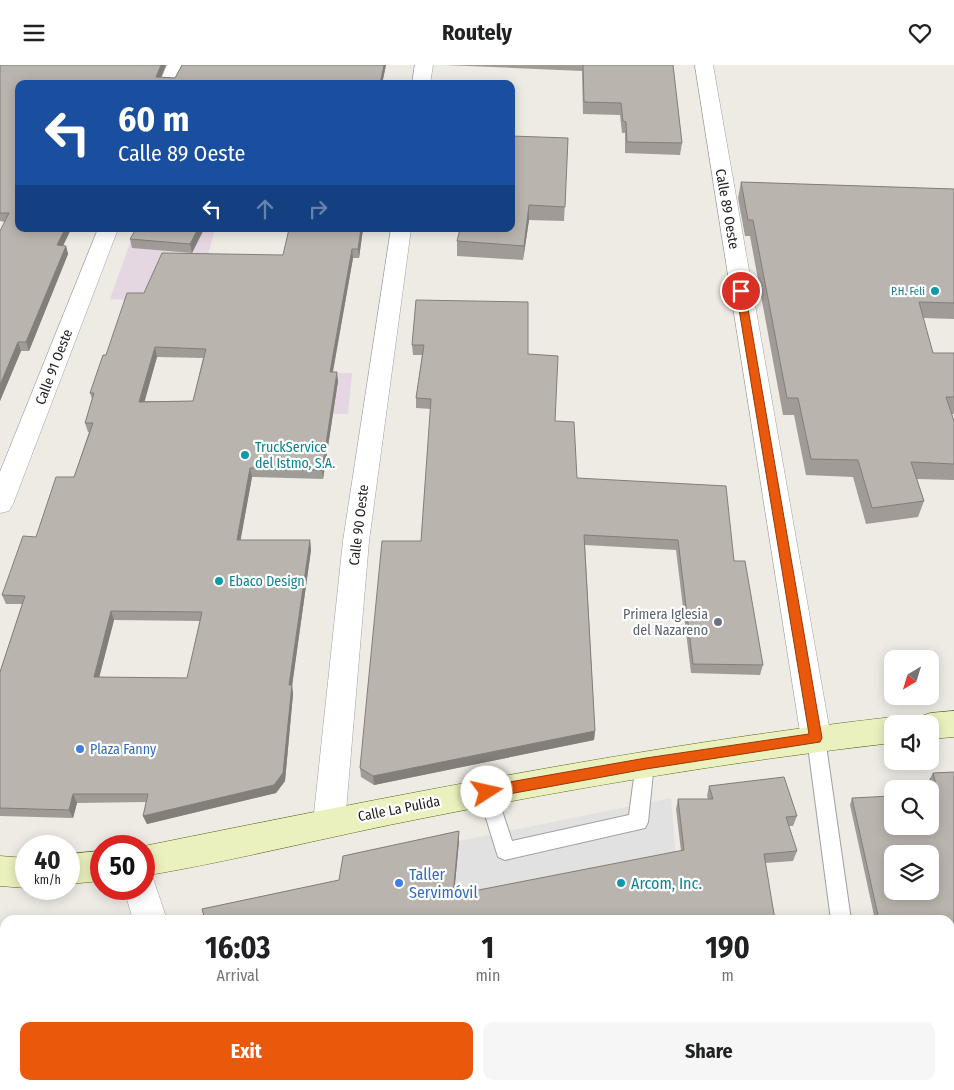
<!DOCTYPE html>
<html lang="en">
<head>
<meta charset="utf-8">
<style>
  body { margin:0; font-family:"Fira Sans Condensed",sans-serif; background:#f6f6f6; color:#202124; height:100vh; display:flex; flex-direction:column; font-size:19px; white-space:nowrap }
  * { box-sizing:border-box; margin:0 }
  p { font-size:16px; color:#757577 }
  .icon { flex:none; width:28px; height:28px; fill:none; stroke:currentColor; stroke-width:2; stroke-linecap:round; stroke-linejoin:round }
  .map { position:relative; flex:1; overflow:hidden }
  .drawer { position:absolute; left:0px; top:850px; width:955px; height:175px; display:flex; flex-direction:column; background:#fff; border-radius:15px 15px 0 0; box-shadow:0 2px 12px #0003 }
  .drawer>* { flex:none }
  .hud { position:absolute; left:15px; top:15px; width:500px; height:152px; border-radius:10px; box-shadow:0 2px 12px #0003; background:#1a4fa0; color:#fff; overflow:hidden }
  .needle { width:32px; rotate:218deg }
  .buttons { position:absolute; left:884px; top:585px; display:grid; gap:10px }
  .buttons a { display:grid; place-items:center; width:55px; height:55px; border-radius:10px; background:#fff; box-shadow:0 2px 12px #0003; font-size:25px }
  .speed { position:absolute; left:15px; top:770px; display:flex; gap:10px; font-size:25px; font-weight:700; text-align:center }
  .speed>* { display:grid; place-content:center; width:65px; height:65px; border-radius:50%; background:#fff; box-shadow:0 2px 12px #0003; line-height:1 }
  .speed small { font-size:12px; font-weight:400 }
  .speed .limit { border:8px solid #d22; background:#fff; color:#111 }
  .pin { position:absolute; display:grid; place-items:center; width:42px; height:42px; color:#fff; margin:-21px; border:2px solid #fff; border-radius:50%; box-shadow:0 1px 5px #0007 }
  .me { position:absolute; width:55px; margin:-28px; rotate:80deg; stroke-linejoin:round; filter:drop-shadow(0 0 4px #0008) }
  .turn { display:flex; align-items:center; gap:18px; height:105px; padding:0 20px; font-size:22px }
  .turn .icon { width:65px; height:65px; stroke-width:2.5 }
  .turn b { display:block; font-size:35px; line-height:42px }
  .lanes { display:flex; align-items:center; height:48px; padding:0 20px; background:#0003; justify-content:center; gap:25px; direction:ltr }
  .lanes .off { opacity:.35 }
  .eta { display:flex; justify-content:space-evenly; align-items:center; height:85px; text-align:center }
  .eta b { font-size:30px; font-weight:700; line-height:35px }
  .action { display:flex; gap:10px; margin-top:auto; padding:10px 20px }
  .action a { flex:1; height:58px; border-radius:10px; background:#ea580c; color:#fff; font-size:20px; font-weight:700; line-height:58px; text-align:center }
  .action a+a { background:#f6f6f6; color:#202124 }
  header { display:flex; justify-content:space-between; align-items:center; height:65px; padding:0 20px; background:#fff; font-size:22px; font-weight:700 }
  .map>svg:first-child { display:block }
</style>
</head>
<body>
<header><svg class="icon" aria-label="menu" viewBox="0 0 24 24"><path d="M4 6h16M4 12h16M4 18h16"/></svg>Routely<svg class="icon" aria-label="heart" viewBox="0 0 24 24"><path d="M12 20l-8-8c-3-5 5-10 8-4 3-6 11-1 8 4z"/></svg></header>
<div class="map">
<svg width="954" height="1025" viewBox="0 0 954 1025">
  <rect width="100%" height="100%" fill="#edebe4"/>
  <g fill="#e5d7e2">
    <polygon points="135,164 215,164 195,238 110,234"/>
    <polygon points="312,308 352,308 348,349 307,349"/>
  </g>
  <polygon fill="#c4e2b0" points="950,976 954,976 954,1025 910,1025 909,1020 950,1020"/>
  <polygon fill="#e1e1e1" points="671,733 676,796 453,840 459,776"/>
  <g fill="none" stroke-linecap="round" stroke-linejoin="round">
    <g stroke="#a1a1a1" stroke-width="2">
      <g id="service">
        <polygon points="816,665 822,668 825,673 851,855 831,855 807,673 810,668"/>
        <polygon points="645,690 651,692 654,698 648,757 645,763 505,795 498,792 478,727 480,721 487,719 494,721 512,776 629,750 636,698 639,692"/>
        <polygon points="853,1020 875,1020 876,1025 854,1025"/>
      </g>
    </g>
    <g stroke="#a1a1a1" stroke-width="1">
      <g id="minor">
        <polygon points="167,0 185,0 177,19 159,19"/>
        <polygon points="415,0 433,0 430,19 412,19"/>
        <polygon points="695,0 713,0 831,673 827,682 816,686 805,682 801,673"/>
        <polygon points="98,164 118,164 13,439 9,446 0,448 0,407"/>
        <polygon points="391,164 411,164 369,476 345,758 340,768 329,772 318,768 313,758 343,476"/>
        <polygon points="144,810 153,813 167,855 133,855 124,824 144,824"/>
        <polygon points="182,1020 220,1020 222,1025 184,1025"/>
      </g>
    </g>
    <g stroke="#576712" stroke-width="1">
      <g id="secondary">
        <polygon points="954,646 954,672 930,674 930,659 916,659 919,652 930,648"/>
        <path d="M892,652l11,4 1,3h-12v19c-157,18 -313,44 -468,75 -93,18 -186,42 -280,58v-30c248,-50 496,-100 748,-129z"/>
        <polygon points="101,786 101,816 69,819 69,789"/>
        <polygon points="0,791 26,793 26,823 0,821"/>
      </g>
    </g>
    <use href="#service" fill="#fff" fill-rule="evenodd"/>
    <use href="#minor" fill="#fff" fill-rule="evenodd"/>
    <use href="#secondary" fill="#ebf1be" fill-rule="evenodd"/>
  </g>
  <g fill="#a09b96" fill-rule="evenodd">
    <polygon points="0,0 166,0 161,12 175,13 182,0 386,0 382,19 19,19 19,164 71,164 63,181 66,181 68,189 29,286 21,286 0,336 5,157 0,156"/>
    <polygon points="445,0 673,0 682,78 680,90 625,88 625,68 622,68 620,50 583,49 582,6"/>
    <polygon points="568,73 564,156 529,155 523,195 457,191 457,176"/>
    <polygon points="741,117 954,124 954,254 923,253 933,288 954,288 954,349 952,349 954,356 954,415 917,414 924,436 918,452 866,459 853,412 806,410 794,350 783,350 750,171 745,171 738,133"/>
    <polygon points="204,164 192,188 132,183 130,174"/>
    <path d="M289,164h74l-4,29h-6l-20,114 5,9 -15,98 -71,-2 -12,63h70l1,10 -19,136 1,8 -8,87 -9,12 -129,31 -4,-8 3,-14 -69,1 -4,15 -73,-2v-144l22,-68h-16l-4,-9 34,-58 38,-60 15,-45h-1l-3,-9 7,-24 -2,-6 16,-38 38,-62 139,-38zM157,292l46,1 -10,43h-49zM114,555l86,1 -13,57 -88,-1z"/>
    <polygon points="416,235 528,289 555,356 577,413 734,496 763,600 760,610 691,608 676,485 585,480 595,666 594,675 374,720 361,712 360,703 421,476 431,344 416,343 416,333 422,290 413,290 412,280"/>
    <polygon points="954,707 954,976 950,976 950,855 875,855 850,740 852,733 933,729 929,715 933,708"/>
    <polygon points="784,712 797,751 793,761 789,761 797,786 793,796 765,798 775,855 205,855 202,844 339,815 343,791 459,766 459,776 454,830 681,786 676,744 678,734 708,734 707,731 709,721"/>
  </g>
  <g fill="#827e7a">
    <polygon points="161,0 166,0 158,19 156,12"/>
    <polygon points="384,0 386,0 382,19 380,19"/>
    <polygon points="529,140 529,155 523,195 524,181"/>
    <polygon points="65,164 71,164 59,189 57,180"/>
    <polygon points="198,164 204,164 192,188 190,179"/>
    <polygon points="361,164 363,164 359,193 358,184"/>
    <polygon points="66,181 68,189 29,286 26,277"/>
    <polygon points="352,184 353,193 331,316 330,307"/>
    <polygon points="18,277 21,286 0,336 0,320"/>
    <polygon points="155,282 157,292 142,346 139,337"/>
    <polygon points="337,307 338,316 323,414 322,405"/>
    <polygon points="250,403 252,412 239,484 237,475"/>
    <polygon points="310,475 311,485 292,621 293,629 285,716 276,728 147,759 143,751 289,620"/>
    <polygon points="111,546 114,555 97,621 94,612"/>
    <polygon points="595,666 594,675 374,720 373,711"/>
    <polygon points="73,729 77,738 73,753 69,745"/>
    <polygon points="459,766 459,776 453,840 453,830"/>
    <polygon points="150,1020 153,1020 155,1025 152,1025"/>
  </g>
  <g fill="#bab4ae" stroke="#827e7a" fill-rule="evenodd">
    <polygon points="0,0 161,0 156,12 175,13 182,0 384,0 380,19 19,19 19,164 65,164 57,180 66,181 26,277 18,277 0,320 0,166 9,148 0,148"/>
    <polygon points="583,0 673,0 682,78 627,77 626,57 623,56 621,38 584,37"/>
    <polygon points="511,71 568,73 565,142 529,140 524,181 457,176 460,164 511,164"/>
    <polygon points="741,117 954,124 954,238 919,237 933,288 954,288 954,332 946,332 954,356 954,399 911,397 924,436 872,443 858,395 811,394 798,333 787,333 753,155 748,155"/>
    <polygon points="136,164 198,164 190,179 130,174"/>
    <path d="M289,164h72l-3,20h-6l-22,123h7l-15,98 -72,-2 -13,72h73l-21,145h3l-9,88 -9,12 -131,31 5,-22h-75l-4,16 -69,-2v-136l25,-76 -23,-1 21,-59 13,1 20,-60h18l19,-54h-8l9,-30h-4l13,-38h3l21,-62h17l18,-40 121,2zM155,282l51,2 -13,52 -54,1zM111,546l91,1 -15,66 -93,-1z"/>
    <polygon points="416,235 528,237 528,289 558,291 555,356 574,357 577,413 726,421 734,496 745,496 763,600 693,599 678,475 584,470 595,666 373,711 360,703 382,476 421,476 431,334 416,333 424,280 412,280"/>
    <path d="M954,707v263h-4v-115h-71l-27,-122 40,-2v30h38v-32l8,-1 -5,-20zM892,789h38v37h-38z"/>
    <polygon points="784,712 797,751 786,752 797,786 764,789 775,855 205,855 202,844 339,815 343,791 459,766 453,830 684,785 678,734 713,734 709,721"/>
    <polygon points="0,866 5,867 5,1020 150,1020 152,1025 0,1025"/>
    <polygon points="256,1020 838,1020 839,1025 397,1025 395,1022 396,1025 258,1025"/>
  </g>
  <polygon fill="#ea580c" stroke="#983908" points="741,223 745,226 822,673 820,677 646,704 487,733 482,731 480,727 482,723 487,721 646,693 809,669 736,226"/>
  <g fill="#0f9aa8" stroke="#fff" stroke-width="2">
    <circle cx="935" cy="226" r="5"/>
    <circle cx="245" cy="390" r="5"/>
    <circle cx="219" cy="516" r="5"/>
    <circle cx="621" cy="818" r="5"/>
  </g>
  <circle fill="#6b7280" stroke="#fff" stroke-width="2" cx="718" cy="557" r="5"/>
  <g fill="#3f7fe0" stroke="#fff" stroke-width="2">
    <circle cx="80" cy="684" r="5"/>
    <circle cx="399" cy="818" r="5"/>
  </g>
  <g text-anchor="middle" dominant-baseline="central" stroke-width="4.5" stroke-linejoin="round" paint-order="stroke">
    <g font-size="11" fill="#0d838f" stroke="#fff" text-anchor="end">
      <text x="925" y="226">P.H. Feli</text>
    </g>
    <g font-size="14" fill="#1d1d1d" stroke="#fff">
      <text transform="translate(727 144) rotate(80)">Calle 89 Oeste</text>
      <text transform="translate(54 302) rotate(-69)">Calle 91 Oeste</text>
      <text transform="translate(359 460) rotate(-83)">Calle 90 Oeste</text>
      <text transform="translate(399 744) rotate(-11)">Calle La Pulida</text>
    </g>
    <g font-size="14" fill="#0d838f" stroke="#fff" text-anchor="start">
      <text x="255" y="382">TruckService<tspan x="255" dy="16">del Istmo, S.A.</tspan></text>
      <text x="229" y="516">Ebaco Design</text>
    </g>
    <g font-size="14" fill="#5b616d" stroke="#fff" text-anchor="end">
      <text x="708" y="549">Primera Iglesia<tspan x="708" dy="16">del Nazareno</tspan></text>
    </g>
    <g font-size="14" fill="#366cbe" stroke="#fff" text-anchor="start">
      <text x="90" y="684">Plaza Fanny</text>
    </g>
    <g font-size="16" fill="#366cbe" stroke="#fff" text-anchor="start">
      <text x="409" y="809">Taller<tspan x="409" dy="18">Servimóvil</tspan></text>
    </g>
    <g font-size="16" fill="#0d838f" stroke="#fff" text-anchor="start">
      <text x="631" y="818">Arcom, Inc.</text>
    </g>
  </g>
</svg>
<div class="buttons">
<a><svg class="needle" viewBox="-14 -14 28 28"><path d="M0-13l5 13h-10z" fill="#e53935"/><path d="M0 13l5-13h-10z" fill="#757577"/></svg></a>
<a><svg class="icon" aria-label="sound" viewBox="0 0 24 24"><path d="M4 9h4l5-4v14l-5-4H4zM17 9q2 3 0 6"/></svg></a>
<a><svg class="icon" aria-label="search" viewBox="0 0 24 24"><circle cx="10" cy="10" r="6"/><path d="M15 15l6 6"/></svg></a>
<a><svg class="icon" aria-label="layers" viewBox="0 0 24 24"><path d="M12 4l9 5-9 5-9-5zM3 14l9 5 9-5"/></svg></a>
</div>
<div class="speed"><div>40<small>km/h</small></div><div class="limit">50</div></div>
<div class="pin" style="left:741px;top:226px;background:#d93025"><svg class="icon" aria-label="arrive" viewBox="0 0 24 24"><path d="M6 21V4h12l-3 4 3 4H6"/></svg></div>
<svg class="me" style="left:487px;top:727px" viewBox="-20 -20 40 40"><circle r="19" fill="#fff"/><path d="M0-13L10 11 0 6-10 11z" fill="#ea580c"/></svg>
<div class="hud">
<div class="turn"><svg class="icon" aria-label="left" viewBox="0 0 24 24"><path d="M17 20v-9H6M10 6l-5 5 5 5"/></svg><div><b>60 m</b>Calle 89 Oeste</div></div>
<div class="lanes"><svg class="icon" aria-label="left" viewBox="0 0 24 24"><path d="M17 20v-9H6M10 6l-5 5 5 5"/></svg><svg class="icon off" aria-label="ahead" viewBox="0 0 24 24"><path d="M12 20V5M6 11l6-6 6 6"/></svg><svg class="icon off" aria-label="right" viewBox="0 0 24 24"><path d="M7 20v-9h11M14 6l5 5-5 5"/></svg></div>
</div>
<section class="drawer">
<div class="eta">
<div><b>16:03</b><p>Arrival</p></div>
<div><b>1</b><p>min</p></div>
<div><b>190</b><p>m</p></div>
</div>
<div class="action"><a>Exit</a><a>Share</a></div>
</section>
</div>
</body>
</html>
